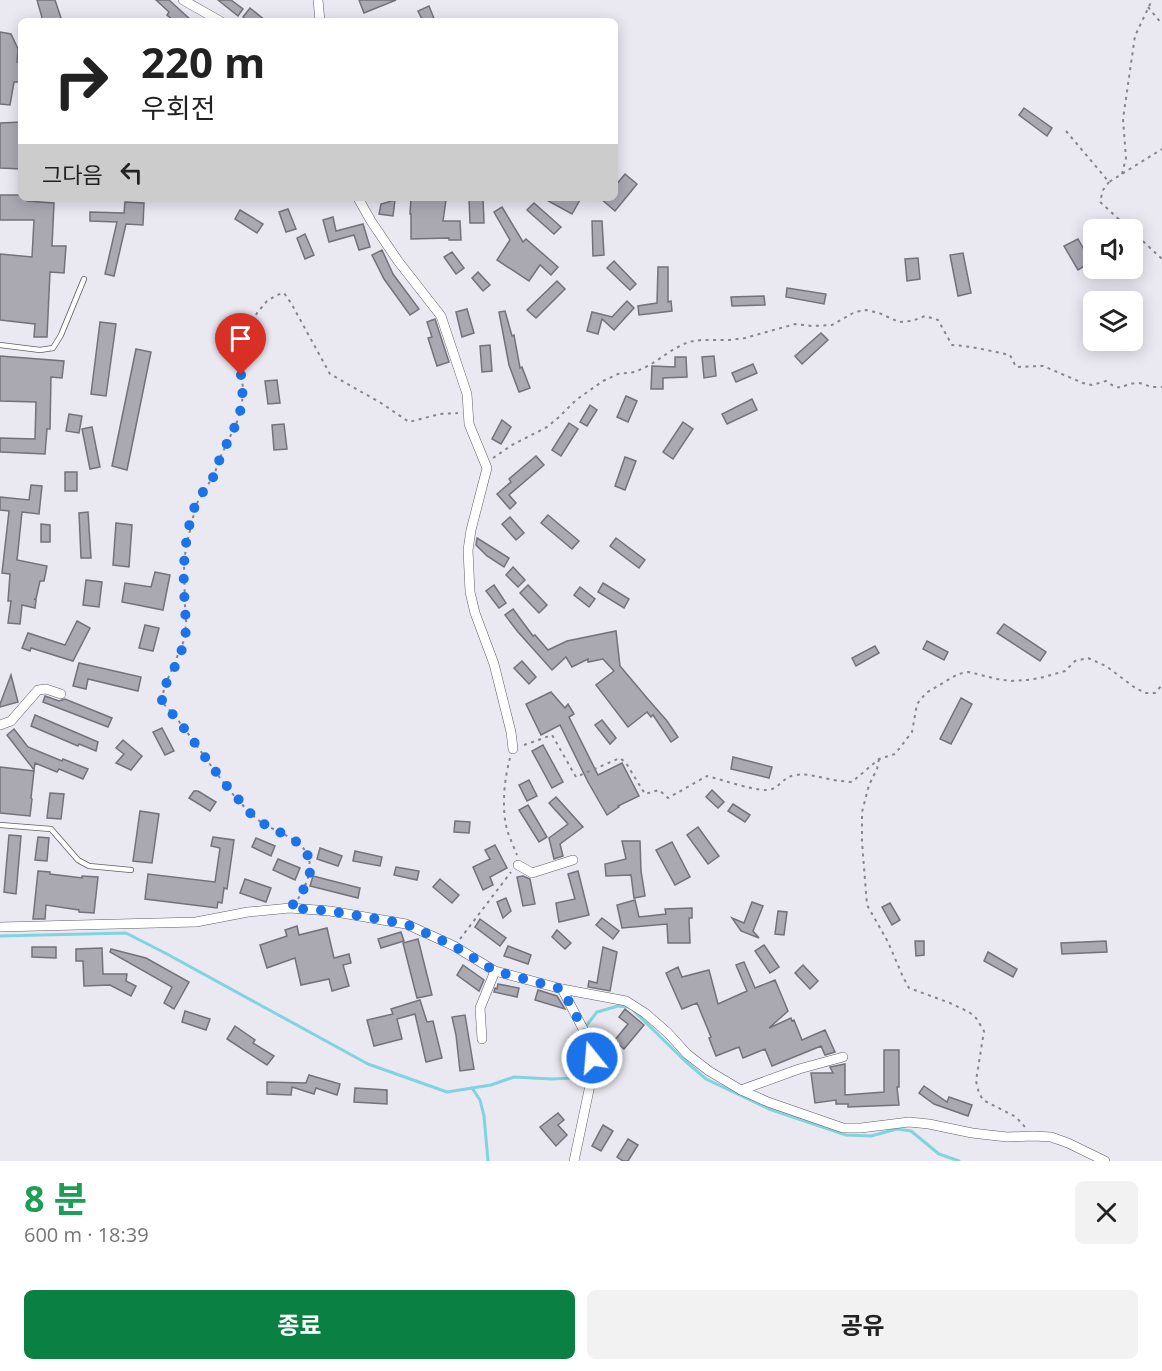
<!DOCTYPE html>
<html lang="ko">
<head>
<meta charset="utf-8">
<style>
  body { margin:0; font-family:"Open Sans","Noto Sans KR",sans-serif; background:#f2f2f2; color:#222; height:100vh; display:flex; flex-direction:column; font-size:22px; white-space:nowrap }
  * { box-sizing:border-box; margin:0 }
  p { font-size:20px; color:#767676 }
  .icon { flex:none; width:33px; height:33px; fill:none; stroke:currentColor; stroke-width:2; stroke-linecap:round; stroke-linejoin:round }
  .map { position:relative; height:1161px; overflow:hidden }
  .side { display:flex; flex-direction:column; background:#fff; flex:1 }
  .side>* { flex:none }
  .hud { position:absolute; left:18px; top:18px; width:600px; height:183px; border-radius:9px; box-shadow:0 3px 15px #0003; background:#fff; color:#222; overflow:hidden }
  .tools { position:absolute; left:1083px; top:219px; display:grid; gap:12px }
  .tools a { display:grid; place-items:center; width:60px; height:60px; border-radius:9px; background:#fff; box-shadow:0 3px 15px #0003; font-size:30px }
  .pin { position:absolute; display:grid; place-items:center; width:51px; height:51px; color:#fff; margin:-62px -26px; border-radius:50% 50% 50% 0; rotate:-45deg; box-shadow:0 0 6px #0007 }
  .pin .icon { rotate:45deg }
  .me { position:absolute; width:66px; margin:-33px; rotate:343deg; stroke-linejoin:round; filter:drop-shadow(0 0 4px #0008) }
  .turn { display:flex; align-items:center; gap:21px; height:126px; padding:0 24px; font-size:27px }
  .turn .icon { width:78px; height:78px; stroke-width:2.5 }
  .turn b { display:block; font-size:42px; line-height:51px }
  .then { display:flex; align-items:center; height:57px; padding:0 24px; background:#0003; gap:12px; font-size:22px }
  .round { display:grid; place-items:center; flex:none; width:63px; height:63px; border-radius:9px; background:#f2f2f2 }
  .head { display:flex; align-items:center; justify-content:space-between; height:102px; padding:0 24px }
  h1 { font-size:36px; font-weight:700; line-height:45px; color:#1e9e55 }
  .primary-button { display:flex; gap:12px; margin-top:auto; padding:12px 24px }
  .primary-button a { flex:1; height:69px; border-radius:9px; background:#0b8043; color:#fff; font-size:24px; font-weight:700; line-height:69px; text-align:center }
  .primary-button a+a { background:#f2f2f2; color:#222 }
  .map>svg:first-child { display:block }
</style>
</head>
<body>
<div class="map">
<svg width="1162" height="1161" viewBox="0 0 1162 1161">
  <rect width="100%" height="100%" fill="#eae8f1"/>
  <g fill="none" stroke-linecap="round" stroke-linejoin="round">
    <g stroke="#80d4e0" stroke-width="3">
      <polyline points="0,936 126,933 167,954 368,1064 447,1092 491,1085 514,1077 552,1079 571,1078 581,1070 586,1058 586,1041"/>
      <polyline points="634,1011 684,1060 706,1079 769,1109 846,1135 871,1136 897,1129 911,1131 939,1154 959,1161"/>
      <polyline points="586,1029 586,1026 597,1012 618,1006 629,1007"/>
      <polyline points="472,1088 480,1100 484,1116 488,1161"/>
    </g>
  </g>
  <g fill="#aaa8b1" stroke="#737179" stroke-width="1.5">
    <polygon points="37,0 55,0 62,21 43,21"/>
    <polygon points="156,0 169,0 192,21 174,21 167,15 169,12"/>
    <polygon points="218,0 231,0 243,9 238,16"/>
    <polygon points="359,0 396,0 364,13"/>
    <polygon points="429,6 435,21 423,21 418,11"/>
    <polygon points="250,8 266,21 248,21 243,17"/>
    <polygon points="0,32 11,34 18,49 17,62 21,62 21,82 14,82 10,105 0,104"/>
    <polygon points="1024,108 1052,128 1047,136 1019,115"/>
    <polygon points="21,122 21,169 0,168 0,123"/>
    <polygon points="625,174 637,184 615,211 600,198 615,198 615,186"/>
    <polygon points="0,195 21,195 21,198 27,198 27,201 54,203 52,246 66,246 64,273 50,272 47,337 34,337 35,324 0,320 0,254 32,257 34,220 0,220"/>
    <polygon points="411,198 446,200 443,221 460,221 461,240 449,240 449,238 411,239 411,214 410,214"/>
    <polygon points="469,198 483,198 484,223 470,223"/>
    <polygon points="543,198 581,198 572,214"/>
    <polygon points="395,200 393,216 379,214 381,204"/>
    <polygon points="125,202 144,203 143,225 126,224 114,276 105,274 117,222 90,221 90,212 124,213"/>
    <polygon points="534,203 561,227 554,234 527,210"/>
    <polygon points="502,207 523,242 526,239 558,267 551,275 540,265 529,281 497,260 510,240 494,212"/>
    <polygon points="288,209 296,229 286,232 279,212"/>
    <polygon points="240,210 263,224 257,233 235,219"/>
    <polygon points="333,217 336,231 363,224 370,247 359,250 354,235 329,242 323,220"/>
    <polygon points="592,221 602,221 604,255 593,256"/>
    <polygon points="305,234 314,255 305,259 297,238"/>
    <polygon points="1078,239 1091,262 1078,270 1064,246"/>
    <polygon points="382,250 393,274 419,309 410,315 384,279 372,255"/>
    <polygon points="452,252 464,268 456,274 444,257"/>
    <polygon points="963,253 971,293 958,296 950,255"/>
    <polygon points="918,258 920,279 907,281 905,259"/>
    <polygon points="614,261 636,284 630,290 607,268"/>
    <polygon points="658,267 668,267 668,302 671,301 672,311 639,315 638,306 657,303"/>
    <polygon points="478,272 490,285 483,291 472,278"/>
    <polygon points="557,281 565,289 536,318 527,310"/>
    <polygon points="787,288 826,294 824,304 786,297"/>
    <polygon points="764,296 765,305 732,306 731,297"/>
    <polygon points="627,301 634,308 614,330 602,319 598,334 587,331 592,312 612,317"/>
    <polygon points="467,309 474,333 462,337 456,312"/>
    <polygon points="505,311 512,336 514,335 520,368 522,367 530,388 519,392 509,365 499,312"/>
    <polygon points="435,319 449,362 437,366 428,338 432,337 427,322"/>
    <polygon points="100,322 116,324 106,396 91,394"/>
    <polygon points="821,333 828,340 802,364 795,356"/>
    <polygon points="490,345 492,371 482,372 480,346"/>
    <polygon points="136,349 151,352 127,470 112,466"/>
    <polygon points="0,356 64,361 62,378 51,377 50,429 47,429 45,454 0,452 0,438 35,439 36,402 0,401"/>
    <polygon points="714,356 716,376 704,378 702,357"/>
    <polygon points="675,357 686,357 687,377 663,378 663,389 651,389 652,366 675,367"/>
    <polygon points="753,364 757,373 736,382 732,373"/>
    <polygon points="277,380 280,403 268,404 265,381"/>
    <polygon points="626,396 637,401 628,422 617,417"/>
    <polygon points="752,399 757,410 727,424 722,414"/>
    <polygon points="590,405 597,410 587,426 580,422"/>
    <polygon points="69,414 82,416 79,433 66,431"/>
    <polygon points="502,420 511,427 501,444 492,439"/>
    <polygon points="683,422 693,429 673,459 663,452"/>
    <polygon points="569,423 578,429 561,456 552,450"/>
    <polygon points="284,424 287,449 274,450 272,425"/>
    <polygon points="92,427 100,467 90,469 82,429"/>
    <polygon points="536,456 544,465 509,495 516,503 510,509 497,494 511,482 509,479"/>
    <polygon points="625,457 636,461 625,490 615,486"/>
    <rect x="65" y="472" width="12" height="19"/>
    <polygon points="31,485 42,486 39,514 22,512 17,560 47,566 44,581 40,581 36,599 34,599 36,600 35,608 22,605 20,624 8,623 11,601 8,601 10,574 2,573 9,511 0,510 0,497 29,500"/>
    <polygon points="88,512 91,558 81,558 79,513"/>
    <polygon points="548,515 579,541 572,549 541,523"/>
    <polygon points="510,517 524,533 516,540 502,524"/>
    <polygon points="116,523 132,525 129,567 113,565"/>
    <polygon points="41,524 50,525 50,542 41,542"/>
    <polygon points="477,538 509,558 504,567 487,556 476,545"/>
    <polygon points="616,538 645,560 639,568 610,546"/>
    <polygon points="513,567 525,580 518,587 506,575"/>
    <polygon points="155,572 170,575 163,610 122,602 125,583 151,587"/>
    <polygon points="86,580 102,582 99,607 83,605"/>
    <polygon points="603,583 629,599 624,608 598,592"/>
    <polygon points="494,585 506,603 499,608 486,591"/>
    <polygon points="528,585 547,605 539,613 520,593"/>
    <polygon points="580,587 595,599 589,607 574,595"/>
    <polygon points="513,609 533,636 535,635 548,650 567,641 616,631 620,666 647,698 667,721 678,737 671,742 653,715 651,717 647,712 628,727 596,685 614,671 603,659 588,662 588,659 572,667 566,657 552,670 518,632 505,615"/>
    <polygon points="77,621 90,628 73,661 31,648 30,651 22,648 28,633 65,645"/>
    <polygon points="1004,624 1046,652 1040,661 997,633"/>
    <polygon points="145,625 159,628 153,651 139,648"/>
    <polygon points="927,641 948,652 944,660 923,649"/>
    <polygon points="875,646 879,653 856,666 852,658"/>
    <polygon points="522,661 536,677 529,684 514,668"/>
    <polygon points="79,663 141,677 138,691 88,679 86,689 73,686"/>
    <polygon points="11,675 18,702 0,707 0,704"/>
    <polygon points="551,692 565,708 568,704 574,714 569,717 598,775 622,763 639,796 618,806 619,807 607,815 588,782 560,725 541,735 526,704"/>
    <polygon points="45,696 59,701 65,699 112,718 108,727 43,702"/>
    <polygon points="961,698 972,704 951,744 940,739"/>
    <polygon points="35,715 98,742 96,751 79,744 78,746 31,726"/>
    <polygon points="602,720 616,738 610,744 595,725"/>
    <polygon points="162,728 174,751 165,755 153,732"/>
    <polygon points="14,729 28,747 62,761 63,759 88,769 83,779 59,769 57,772 35,763 34,770 7,735"/>
    <polygon points="123,740 142,756 131,770 116,763 124,754 116,748"/>
    <polygon points="543,745 563,782 552,788 532,751"/>
    <polygon points="733,757 772,767 769,778 731,769"/>
    <polygon points="0,767 34,771 31,798 32,799 30,816 0,813"/>
    <polygon points="529,780 537,796 527,801 519,785"/>
    <polygon points="712,790 724,802 718,808 706,797"/>
    <polygon points="194,791 198,791 216,802 210,811 189,798"/>
    <polygon points="50,793 64,794 61,819 47,818"/>
    <polygon points="556,797 583,827 560,844 563,856 554,859 549,838 568,824 549,803"/>
    <polygon points="733,804 750,815 745,822 728,811"/>
    <polygon points="528,805 547,837 539,842 519,810"/>
    <polygon points="140,811 159,814 152,863 133,861"/>
    <polygon points="455,821 470,822 469,833 454,832"/>
    <polygon points="698,827 719,856 708,864 687,835"/>
    <polygon points="9,835 21,836 16,894 4,892"/>
    <polygon points="38,837 49,838 47,861 35,860"/>
    <polygon points="213,837 234,840 227,889 224,888 222,903 218,902 217,908 145,899 148,874 215,882 220,848 211,846"/>
    <polygon points="256,838 275,846 271,856 252,847"/>
    <polygon points="622,841 640,841 641,871 645,896 634,898 631,875 606,876 605,864 626,859"/>
    <polygon points="672,842 690,877 675,885 656,850"/>
    <polygon points="495,845 507,868 490,877 493,885 483,890 473,867 490,859 485,850"/>
    <polygon points="320,848 342,856 338,866 317,859"/>
    <polygon points="355,851 382,857 380,866 353,861"/>
    <polygon points="278,859 300,868 295,880 273,870"/>
    <polygon points="396,867 419,871 417,880 394,875"/>
    <polygon points="38,871 50,872 50,874 82,878 82,876 98,877 94,913 79,912 79,910 46,905 45,919 33,919"/>
    <polygon points="578,871 589,915 559,922 556,903 575,899 568,874"/>
    <polygon points="313,876 360,888 358,898 310,886"/>
    <polygon points="523,876 530,879 535,904 523,906 517,877"/>
    <polygon points="245,879 271,888 266,902 240,893"/>
    <polygon points="440,879 459,895 452,903 433,887"/>
    <polygon points="506,898 511,911 503,918 497,902"/>
    <polygon points="635,900 639,917 666,914 665,909 692,908 692,918 689,918 690,943 668,943 667,924 622,928 617,905"/>
    <polygon points="752,902 763,906 753,931 759,938 741,931 732,918 744,923"/>
    <polygon points="890,903 900,920 892,925 882,907"/>
    <polygon points="778,911 787,912 784,935 775,934"/>
    <polygon points="602,918 619,931 613,939 596,925"/>
    <polygon points="480,919 506,938 500,946 475,927"/>
    <polygon points="297,926 299,935 327,928 334,958 349,954 351,963 343,965 349,986 332,991 329,979 301,985 295,958 267,968 260,945 287,936 285,930"/>
    <polygon points="557,930 571,943 565,949 552,937"/>
    <polygon points="401,932 404,941 381,948 378,939"/>
    <polygon points="418,939 432,995 417,998 403,943"/>
    <polygon points="915,941 924,941 924,955 916,956"/>
    <polygon points="1106,941 1107,952 1062,954 1061,943"/>
    <polygon points="764,945 779,967 770,973 755,951"/>
    <polygon points="508,946 531,955 528,964 504,956"/>
    <polygon points="32,947 56,947 56,958 32,957"/>
    <polygon points="603,947 617,952 610,991 588,987 589,981 597,983"/>
    <polygon points="102,948 103,974 127,974 126,981 136,986 131,996 110,985 84,986 83,961 76,961 76,949"/>
    <polygon points="111,949 146,958 189,982 174,1009 164,1003 172,987 110,952"/>
    <polygon points="988,952 1017,969 1013,977 984,961"/>
    <polygon points="744,962 755,988 775,980 788,1011 769,1028 791,1018 792,1021 794,1020 802,1040 825,1030 835,1052 825,1055 821,1046 772,1066 765,1049 743,1058 739,1047 716,1056 709,1038 711,1037 697,1003 682,1009 666,973 678,967 682,977 709,970 718,1004 747,991 736,965"/>
    <polygon points="463,965 484,980 479,991 457,975"/>
    <polygon points="803,965 818,981 810,989 795,973"/>
    <polygon points="498,984 519,988 517,997 494,992 495,988 497,989"/>
    <polygon points="538,990 557,996 565,1009 535,1000"/>
    <polygon points="420,1000 427,1022 433,1021 442,1058 426,1062 415,1014 397,1019 402,1039 374,1046 367,1020 393,1014 391,1009"/>
    <polygon points="625,1009 644,1025 624,1049 614,1041 628,1024 619,1017"/>
    <polygon points="185,1011 210,1019 206,1030 182,1022"/>
    <polygon points="465,1015 474,1069 460,1071 456,1035 452,1017"/>
    <polygon points="235,1026 255,1040 253,1043 274,1056 267,1065 227,1039"/>
    <polygon points="884,1050 899,1050 899,1087 897,1087 899,1105 848,1107 848,1104 836,1104 836,1100 815,1103 811,1073 833,1073 830,1067 845,1064 845,1095 884,1092"/>
    <polygon points="309,1075 340,1084 337,1095 316,1088 314,1094 292,1087 291,1095 267,1094 267,1082 306,1083"/>
    <polygon points="924,1086 947,1102 949,1097 972,1105 968,1116 934,1104 919,1093"/>
    <polygon points="355,1088 387,1090 387,1104 354,1102"/>
    <polygon points="558,1113 564,1120 558,1125 567,1135 556,1146 540,1127"/>
    <polygon points="603,1125 613,1131 601,1151 592,1146"/>
    <polygon points="628,1139 638,1145 628,1161 623,1161 617,1157"/>
  </g>
  <g fill="none" stroke-linecap="round" stroke-linejoin="round">
    <g stroke="#605f66" stroke-width="6">
      <g id="lane">
        <polyline points="0,345 40,350 53,348 61,335 84,279"/>
        <polyline points="0,825 51,829 78,860 89,866 131,870"/>
      </g>
    </g>
    <g stroke="#605f66" stroke-width="10">
      <g id="street">
        <polyline points="183,0 220,21"/>
        <polyline points="318,0 320,21"/>
        <polyline points="358,198 371,221 398,261 441,316 467,394 469,424 487,468 471,530 468,550 470,592 475,613 494,664 511,732 513,749"/>
        <polyline points="0,725 11,721 38,690 46,689 61,694"/>
        <polyline points="518,865 532,873 573,860"/>
        <polyline points="0,927 196,922 248,912 290,908 330,911 406,924 454,946 495,971 562,989 626,1001 645,1013 668,1033 687,1054 709,1071 741,1090 768,1102 843,1128 861,1128 909,1122 929,1124 972,1133 1007,1137 1033,1136 1051,1137 1068,1143 1105,1161"/>
        <polyline points="562,989 591,1044 593,1071 574,1161"/>
        <polyline points="482,1039 480,1008 495,971"/>
        <polyline points="741,1090 799,1069 843,1057"/>
      </g>
    </g>
    <g stroke="#86858b" stroke-width="2" stroke-dasharray="3 4.5" stroke-linecap="butt">
      <polyline points="1148,7 1162,24"/>
      <polyline points="1066,131 1109,182 1162,149"/>
      <polyline points="1122,174 1126,158 1123,119 1135,36 1152,0"/>
      <polyline points="1109,182 1103,190 1100,202 1131,230"/>
      <polyline points="1132,231 1162,259"/>
      <path d="M493,458l19,-13 35,-18 12,-10 17,-17 27,-19 15,-7 17,-2 15,-7 24,-16 14,-7 13,-2h28l16,-2 50,-14 17,2 20,-1 23,-13 11,-2 13,3 20,9 13,-1 13,-5 13,4 14,25c19,1 39,6 58,10l6,12 27,-1 40,17 9,2 14,-4c17,13 15,2 32,2 5,0 9,3 14,4 3,0 7,0 10,0"/>
      <path d="M524,745l28,-10 24,42 44,-19 6,5 19,31 14,-4 9,8 39,-22c14,3 54,18 65,13 9,-3 12,-13 24,-14 11,-2 21,2 33,4 7,2 15,2 23,3l27,-23 16,-5 17,-22 5,-28 9,-11 32,-19 11,-2 28,7 14,2 16,-1 13,-2 25,-7 10,-10 13,-3 18,8 28,21 11,6h10l7,-8"/>
      <path d="M510,758c-6,22 -9,53 -2,75 3,7 6,15 9,22"/>
      <polyline points="879,759 877,769 869,785 862,812 862,842 867,905 888,942 903,977 909,988 950,1003 969,1012 976,1018 984,1031 976,1081 979,1093 983,1100 1016,1117 1025,1127"/>
      <path d="M298,899c8,-14 17,-31 8,-47 -9,-16 -35,-21 -49,-33 -31,-27 -52,-64 -77,-96 -5,-8 -12,-14 -18,-21l2,-14 21,-50 1,-17 -1,-16 -1,-41 2,-17 10,-42 19,-32 3,-11 19,-40 5,-18 1,-16 -4,-27 10,-32 8,-16 10,-12 10,-6 7,-2 7,10 39,71 51,29 28,19 31,-8 18,-1"/>
      <polyline points="460,939 511,872"/>
    </g>
    <use href="#lane" stroke="#fff" stroke-width="4.5"/>
    <use href="#street" stroke="#fff" stroke-width="9"/>
  </g>
  <g fill="none" stroke-linecap="round" stroke-linejoin="round">
    <path stroke="#1a73e8" stroke-width="10" stroke-dasharray="0 18" d="M241,375c6,39 -8,52 -22,86 -2,5 -2,9 -4,13 -6,11 -15,20 -20,32 -11,30 -13,67 -10,99 0,11 2,21 0,32 -3,18 -13,35 -21,51l-2,8v6c6,8 13,14 18,21 20,26 37,53 59,77 6,7 12,15 19,20 14,11 41,17 49,34 10,19 -5,40 -17,54l40,3 76,13 48,22 41,25 67,18 29,55 1,14"/>
  </g>
</svg>
<div class="tools">
<a><svg class="icon" aria-label="sound" viewBox="0 0 24 24"><path d="M4 9h4l5-4v14l-5-4H4zM17 9q2 3 0 6"/></svg></a>
<a><svg class="icon" aria-label="layers" viewBox="0 0 24 24"><path d="M12 4l9 5-9 5-9-5zM3 14l9 5 9-5"/></svg></a>
</div>
<div class="pin" style="left:241px;top:375px;background:#d93025"><svg class="icon" aria-label="arrive" viewBox="0 0 24 24"><path d="M6 21V4h12l-3 4 3 4H6"/></svg></div>
<svg class="me" style="left:592px;top:1058px" viewBox="-20 -20 40 40"><circle r="17" fill="#1a73e8" stroke="#fff" stroke-width="3"/><path d="M0-11L8 9 0 5-8 9z" fill="#fff"/></svg>
<div class="hud">
<div class="turn"><svg class="icon" aria-label="right" viewBox="0 0 24 24"><path d="M7 20v-9h11M14 6l5 5-5 5"/></svg><div><b>220 m</b>우회전</div></div>
<div class="then">그다음<svg class="icon" aria-label="left" viewBox="0 0 24 24"><path d="M17 20v-9H6M10 6l-5 5 5 5"/></svg></div>
</div>
</div>
<section class="side">
<div class="head"><div><h1>8 분</h1><p>600 m · 18:39</p></div><a class="round"><svg class="icon" aria-label="close" viewBox="0 0 24 24"><path d="M6 6l12 12M18 6L6 18"/></svg></a></div>
<div class="primary-button"><a>종료</a><a>공유</a></div>
</section>
</body>
</html>
